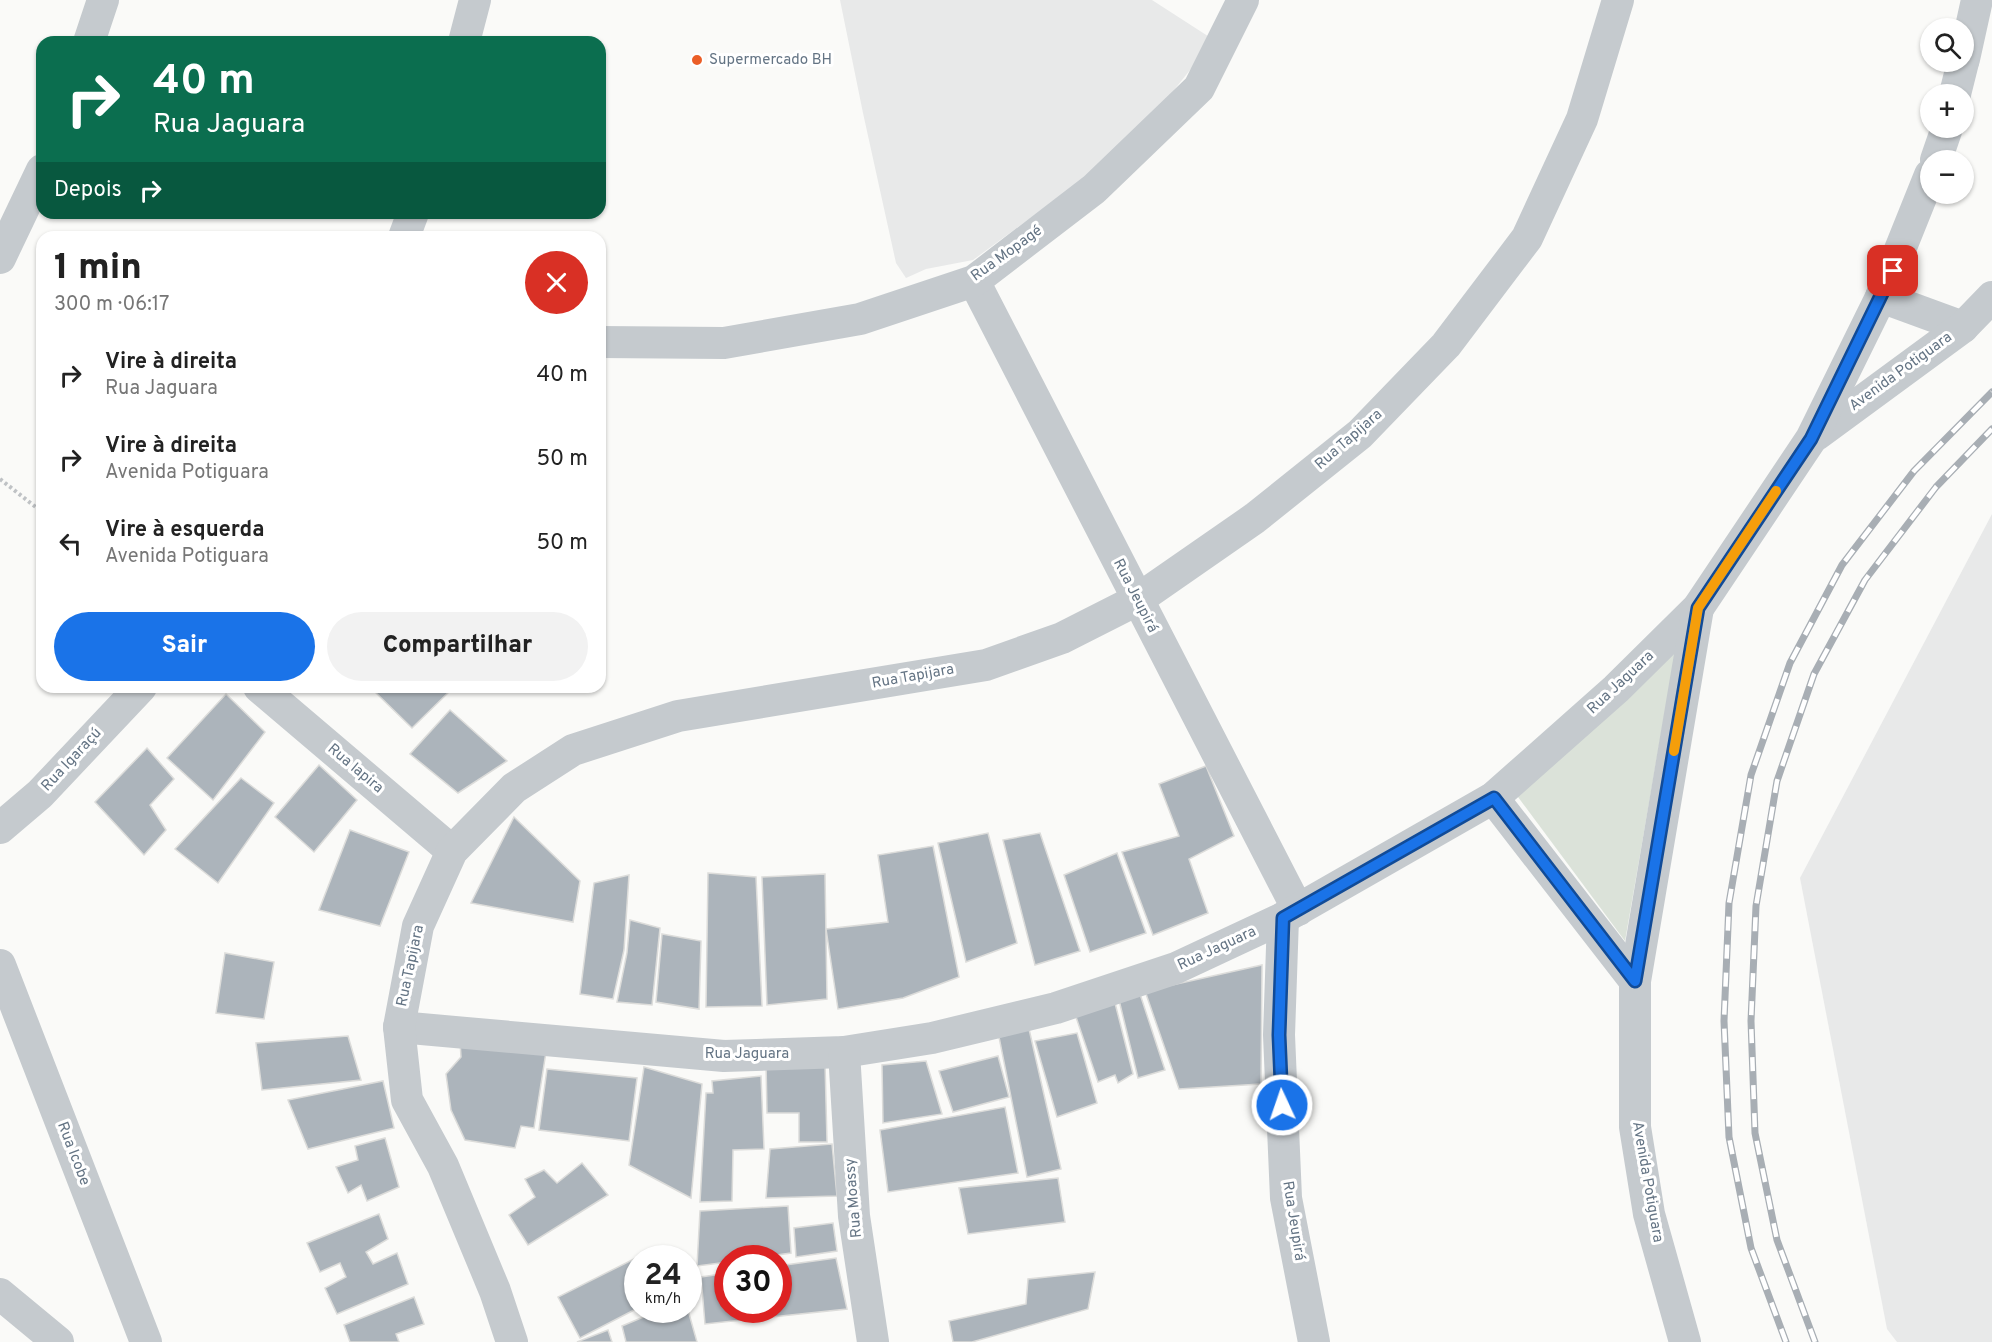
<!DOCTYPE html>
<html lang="pt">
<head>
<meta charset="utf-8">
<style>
  body { margin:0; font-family:Overpass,sans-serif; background:#f2f2f2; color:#222; height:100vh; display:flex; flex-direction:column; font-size:22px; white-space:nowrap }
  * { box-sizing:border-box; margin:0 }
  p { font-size:20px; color:#767676 }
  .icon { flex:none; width:33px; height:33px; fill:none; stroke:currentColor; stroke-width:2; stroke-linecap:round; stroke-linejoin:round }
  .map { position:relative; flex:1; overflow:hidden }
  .sheet { position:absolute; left:36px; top:231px; width:570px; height:462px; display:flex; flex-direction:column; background:#fff; border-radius:18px; box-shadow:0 2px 4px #0004 }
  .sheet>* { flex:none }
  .hud { position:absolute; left:36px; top:36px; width:570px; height:183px; border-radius:18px; box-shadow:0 2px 4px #0004; background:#0b6e4f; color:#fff; overflow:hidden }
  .tools { position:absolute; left:1920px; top:18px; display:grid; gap:12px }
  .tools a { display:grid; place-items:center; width:54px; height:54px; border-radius:50%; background:#fff; box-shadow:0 2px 4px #0004; font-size:30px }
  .speed { position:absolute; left:624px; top:1245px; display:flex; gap:12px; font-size:30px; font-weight:700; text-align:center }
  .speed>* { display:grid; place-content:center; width:78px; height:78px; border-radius:50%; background:#fff; box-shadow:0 2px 4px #0004; line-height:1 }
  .speed small { font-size:15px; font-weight:400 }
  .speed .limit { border:9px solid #d22; background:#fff; color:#111 }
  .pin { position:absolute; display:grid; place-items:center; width:51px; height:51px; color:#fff; margin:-26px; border-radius:12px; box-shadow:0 3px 9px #0006 }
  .me { position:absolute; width:66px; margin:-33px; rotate:357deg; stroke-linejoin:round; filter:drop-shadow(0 0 4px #0008) }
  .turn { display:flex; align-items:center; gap:21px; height:126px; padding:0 18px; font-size:27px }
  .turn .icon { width:78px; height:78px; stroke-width:2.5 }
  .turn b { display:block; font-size:42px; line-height:51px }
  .then { display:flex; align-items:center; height:57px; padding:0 18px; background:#0003; gap:12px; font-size:22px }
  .round { display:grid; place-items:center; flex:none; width:63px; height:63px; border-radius:32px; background:#f2f2f2 }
  .summary { display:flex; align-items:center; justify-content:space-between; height:102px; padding:0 18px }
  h1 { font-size:36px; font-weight:800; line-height:45px }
  .cta { display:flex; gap:12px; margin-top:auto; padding:12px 18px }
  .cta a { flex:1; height:69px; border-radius:36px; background:#1a73e8; color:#fff; font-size:24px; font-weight:800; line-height:69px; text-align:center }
  .cta a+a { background:#f2f2f2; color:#222 }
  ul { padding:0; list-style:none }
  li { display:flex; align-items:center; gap:18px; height:84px; padding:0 18px }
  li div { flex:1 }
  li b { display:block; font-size:22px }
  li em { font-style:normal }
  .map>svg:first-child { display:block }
</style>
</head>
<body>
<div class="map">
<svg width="1992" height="1342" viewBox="0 0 1992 1342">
  <rect width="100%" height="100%" fill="#fafaf8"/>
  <g fill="#e8e9e9">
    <polygon points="840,0 1152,0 1214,40 1130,145 973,260 926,269 906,278 896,263 863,113"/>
    <polygon points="1992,514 1992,1342 1897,1342 1887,1329 1800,878"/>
  </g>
  <polygon fill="#dbe2d9" points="1676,648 1625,941 1515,793"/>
  <g fill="#acb4bb" stroke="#dcdcda" stroke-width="1.5">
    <polygon points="374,687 454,687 412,728 372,689"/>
    <polygon points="226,694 265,732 213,800 167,758"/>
    <polygon points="450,710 507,761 458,793 410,754"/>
    <polygon points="147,748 174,779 150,805 166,830 144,855 95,802"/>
    <polygon points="319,765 357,800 314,852 275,817"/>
    <polygon points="1206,766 1234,836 1189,859 1208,913 1153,935 1122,852 1179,836 1159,784"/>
    <polygon points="241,778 274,803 218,883 175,849"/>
    <polygon points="514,817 580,881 573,922 471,903"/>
    <polygon points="350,830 409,852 380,926 319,910"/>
    <polygon points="988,833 1017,943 966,962 938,843"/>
    <polygon points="1040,833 1080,951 1035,965 1003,840"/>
    <polygon points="933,846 959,977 903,998 838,1009 826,929 888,922 878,855"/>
    <polygon points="1117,853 1146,933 1090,952 1064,875"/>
    <polygon points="708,873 756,877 762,1006 706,1007"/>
    <polygon points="825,874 827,999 767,1005 762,877"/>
    <polygon points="629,875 624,950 613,999 580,994 594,883"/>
    <polygon points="630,920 660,928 652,1005 617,1002 627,953"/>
    <polygon points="662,934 701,941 699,1009 656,1002"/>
    <polygon points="225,953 274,962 264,1019 216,1013"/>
    <polygon points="1262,965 1261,1084 1179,1089 1145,991"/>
    <polygon points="1140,994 1165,1070 1138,1078 1119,1000"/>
    <polygon points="1115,1003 1133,1074 1118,1083 1115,1075 1098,1082 1075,1014"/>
    <polygon points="1029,1029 1061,1169 1027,1177 999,1037"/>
    <polygon points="1077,1033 1097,1103 1057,1117 1035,1041"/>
    <polygon points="348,1036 361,1080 262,1090 256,1043"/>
    <polygon points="460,1041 546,1052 534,1128 521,1126 515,1148 465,1140 451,1110 446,1074 461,1057"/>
    <polygon points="998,1056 1009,1097 953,1112 939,1071"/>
    <polygon points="926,1061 942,1114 883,1123 882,1065"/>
    <polygon points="766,1063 825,1063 827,1142 799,1142 799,1113 767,1113"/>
    <polygon points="644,1067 702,1084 691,1198 629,1165"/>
    <polygon points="547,1069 637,1078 629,1141 539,1130"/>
    <polygon points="761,1076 764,1149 733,1150 732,1201 700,1202 706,1093 713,1093 712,1081"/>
    <polygon points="383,1081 394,1128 308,1149 288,1100"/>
    <polygon points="1005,1107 1018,1173 888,1192 880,1130"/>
    <polygon points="385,1138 399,1187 367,1201 361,1185 348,1193 336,1167 358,1160 355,1146"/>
    <polygon points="832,1144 837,1196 766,1198 770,1149"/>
    <polygon points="582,1163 608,1195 528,1245 509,1215 535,1197 525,1179 544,1170 557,1183"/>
    <polygon points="1058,1178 1065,1222 968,1234 959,1188"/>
    <polygon points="788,1206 791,1253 754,1258 728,1258 728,1262 697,1266 700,1211"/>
    <polygon points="379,1214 388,1239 366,1252 373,1264 397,1253 408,1284 337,1314 325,1288 346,1277 340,1263 320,1272 307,1243"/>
    <polygon points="833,1223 837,1251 796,1257 794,1228"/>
    <polygon points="654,1249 659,1258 638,1258 638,1308 580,1338 558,1297"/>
    <polygon points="836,1258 847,1309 705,1324 701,1277 728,1273 728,1310 778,1310 778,1266"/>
    <polygon points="1095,1272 1088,1309 972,1342 953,1342 949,1321 1026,1304 1028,1279"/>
    <polygon points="414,1297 424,1324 396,1334 399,1342 350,1342 344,1325"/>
    <polygon points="660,1310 688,1310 697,1342 626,1342 622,1326"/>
    <polygon points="608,1330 612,1342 577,1342"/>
  </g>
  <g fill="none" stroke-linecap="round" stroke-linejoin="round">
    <polyline stroke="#bfc2c5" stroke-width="4" stroke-dasharray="3 3" stroke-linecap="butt" points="0,479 42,512"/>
    <g stroke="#c5cace" stroke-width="32">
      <polyline points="89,42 103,0"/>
      <polyline points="464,42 475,0"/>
      <polyline points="1964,59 1977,0"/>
      <polyline points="1955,94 1963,62"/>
      <polyline points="1936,160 1947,128"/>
      <polyline points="404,237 413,213"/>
      <polyline points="0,258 42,170"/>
      <polyline points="974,281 1298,910"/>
      <polyline points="1881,297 1963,327"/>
      <polyline points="600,342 724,343 860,319 974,281 1094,189 1199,88 1243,0"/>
      <polyline points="1816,435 1963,327 1992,297"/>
      <polyline points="259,687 452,851"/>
      <polyline points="1493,798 1635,981"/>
      <polyline points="0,828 40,794 141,687"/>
      <polyline points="1283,918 1279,1035 1286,1198 1314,1342"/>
      <polyline points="0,965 146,1342"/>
      <polyline points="399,1027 724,1056 844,1052 932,1038 1056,1008 1176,968 1283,918 1493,798 1616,689 1698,608 1811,439 1881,297 1930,175"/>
      <polyline points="844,1052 854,1216 873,1342"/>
      <polyline points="0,1294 58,1342"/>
      <polyline points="512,1342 495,1291 443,1166 407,1100 399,1027 418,926 452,851 514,788 573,750 678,716 986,665 1062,638 1137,600 1255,518 1360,434 1446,345 1527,238 1582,119 1618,0"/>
      <polyline points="1685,1342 1649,1214 1635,1127 1635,981 1698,608"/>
    </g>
    <g stroke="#a8aeb4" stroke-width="7">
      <g id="rail">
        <polyline points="1786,1342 1751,1248 1729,1137 1724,1021 1729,903 1751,775 1790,663 1842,565 1914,471 1992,392"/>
        <polyline points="1815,1342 1777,1240 1755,1133 1751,1021 1756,906 1777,781 1814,674 1865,580 1936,487 1992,429"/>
      </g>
    </g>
    <use href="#rail" stroke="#fff" stroke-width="4.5" stroke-dasharray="14" stroke-linecap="butt"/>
  </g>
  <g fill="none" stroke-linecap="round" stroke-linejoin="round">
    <g stroke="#114b97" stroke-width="15">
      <polyline id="route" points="1282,1105 1279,1035 1283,918 1494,798 1635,981 1698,608 1811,439 1893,271"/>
    </g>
    <use href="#route" stroke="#1a73e8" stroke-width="10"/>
    <polyline stroke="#f59e0b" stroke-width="10" points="1674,751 1698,608 1776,491"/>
  </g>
  <circle fill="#eb5e27" stroke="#fff" stroke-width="2" cx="697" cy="60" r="6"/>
  <g text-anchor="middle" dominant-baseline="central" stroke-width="6" stroke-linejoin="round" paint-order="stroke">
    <g font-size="15" fill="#647484" stroke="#fff" text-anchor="start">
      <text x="709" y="60">Supermercado BH</text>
    </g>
    <g font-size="15" fill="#647484" stroke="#fff">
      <text transform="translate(1007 254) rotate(-36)">Rua Mopagé</text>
      <text transform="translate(1901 372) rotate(-36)">Avenida Potiguara</text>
      <text transform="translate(1349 440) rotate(-41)">Rua Tapijara</text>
      <text transform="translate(1135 596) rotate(63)">Rua Jeupirá</text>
      <text transform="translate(913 677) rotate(-10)">Rua Tapijara</text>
      <text transform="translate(1621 683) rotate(-43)">Rua Jaguara</text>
      <text transform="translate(72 760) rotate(-47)">Rua Igaraçú</text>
      <text transform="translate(355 769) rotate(40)">Rua Iapira</text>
      <text transform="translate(1217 949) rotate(-25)">Rua Jaguara</text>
      <text transform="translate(411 966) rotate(-78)">Rua Tapijara</text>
      <text x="747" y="1054">Rua Jaguara</text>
      <text transform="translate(73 1154) rotate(69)">Rua Icobe</text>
      <text transform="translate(1647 1182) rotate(80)">Avenida Potiguara</text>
      <text transform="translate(854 1198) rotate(-95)">Rua Moassy</text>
      <text transform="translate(1293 1221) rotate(81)">Rua Jeupirá</text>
    </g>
  </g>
</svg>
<div class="tools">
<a><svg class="icon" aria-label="search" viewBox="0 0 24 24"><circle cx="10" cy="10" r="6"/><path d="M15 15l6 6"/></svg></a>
<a>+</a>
<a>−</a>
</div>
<div class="speed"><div>24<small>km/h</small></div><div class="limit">30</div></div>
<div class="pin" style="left:1893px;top:271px;background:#d93025"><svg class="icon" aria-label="arrive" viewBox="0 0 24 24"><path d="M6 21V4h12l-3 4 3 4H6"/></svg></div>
<svg class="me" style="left:1282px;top:1105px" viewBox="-20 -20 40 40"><circle r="17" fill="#1a73e8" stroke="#fff" stroke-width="3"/><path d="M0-11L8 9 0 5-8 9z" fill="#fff"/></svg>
<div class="hud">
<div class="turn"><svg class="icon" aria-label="right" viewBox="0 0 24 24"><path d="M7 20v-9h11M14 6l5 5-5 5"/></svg><div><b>40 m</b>Rua Jaguara</div></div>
<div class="then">Depois<svg class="icon" aria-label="right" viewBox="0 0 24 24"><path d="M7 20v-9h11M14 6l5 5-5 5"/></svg></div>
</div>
<section class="sheet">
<div class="summary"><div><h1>1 min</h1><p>300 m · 06:17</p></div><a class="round" style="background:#d93025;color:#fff"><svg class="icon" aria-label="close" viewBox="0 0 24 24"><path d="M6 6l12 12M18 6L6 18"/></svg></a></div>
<ul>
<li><svg class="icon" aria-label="right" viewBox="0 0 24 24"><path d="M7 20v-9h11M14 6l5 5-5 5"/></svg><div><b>Vire à direita</b><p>Rua Jaguara</p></div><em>40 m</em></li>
<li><svg class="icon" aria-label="right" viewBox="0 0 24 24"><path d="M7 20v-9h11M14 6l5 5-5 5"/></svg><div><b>Vire à direita</b><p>Avenida Potiguara</p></div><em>50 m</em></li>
<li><svg class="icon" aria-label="left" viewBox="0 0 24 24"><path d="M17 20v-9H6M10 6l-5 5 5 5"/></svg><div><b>Vire à esquerda</b><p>Avenida Potiguara</p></div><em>50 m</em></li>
</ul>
<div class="cta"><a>Sair</a><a>Compartilhar</a></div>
</section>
</div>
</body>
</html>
